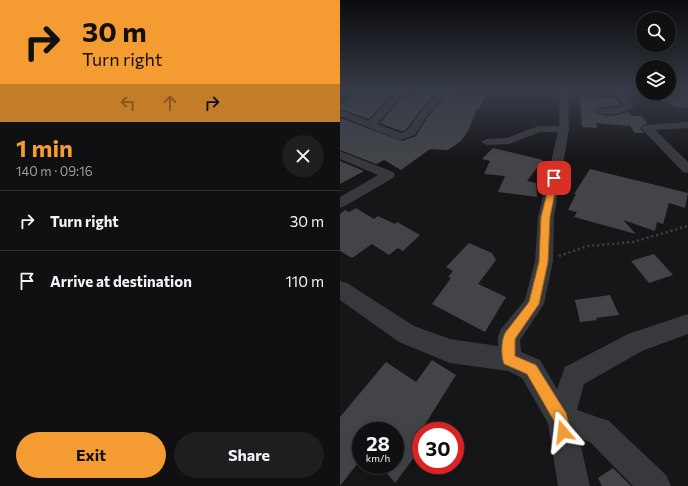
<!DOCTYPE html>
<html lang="en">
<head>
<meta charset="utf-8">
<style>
  body { margin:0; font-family:Commissioner,sans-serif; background:#1e1e20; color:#f1f3f6; height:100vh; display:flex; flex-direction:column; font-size:15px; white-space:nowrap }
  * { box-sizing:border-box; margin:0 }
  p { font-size:13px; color:#9c9d9f }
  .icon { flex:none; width:22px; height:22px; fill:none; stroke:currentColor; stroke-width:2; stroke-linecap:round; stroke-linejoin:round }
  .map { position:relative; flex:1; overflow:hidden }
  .panel { display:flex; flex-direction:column; background:#101012; width:340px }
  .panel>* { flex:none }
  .top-card { background:#f49b32; color:#111; overflow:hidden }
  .controls { position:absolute; left:296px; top:12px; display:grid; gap:8px }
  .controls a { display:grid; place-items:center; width:40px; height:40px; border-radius:50%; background:#101012; box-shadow:0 4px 16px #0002,0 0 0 1px #303032; font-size:20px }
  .speed { position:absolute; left:12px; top:422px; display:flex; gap:8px; font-size:20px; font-weight:700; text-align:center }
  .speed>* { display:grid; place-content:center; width:52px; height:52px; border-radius:50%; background:#101012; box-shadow:0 4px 16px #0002,0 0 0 1px #303032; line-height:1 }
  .speed small { font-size:10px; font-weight:400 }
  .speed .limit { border:6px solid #d22; background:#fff; color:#111 }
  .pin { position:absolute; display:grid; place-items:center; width:34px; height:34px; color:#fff; margin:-17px; border-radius:8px; box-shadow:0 2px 6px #0006 }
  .me { position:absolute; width:44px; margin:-22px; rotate:343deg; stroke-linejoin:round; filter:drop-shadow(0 0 3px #0008) }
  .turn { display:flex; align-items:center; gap:14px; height:84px; padding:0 16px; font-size:18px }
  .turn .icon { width:52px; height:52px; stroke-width:2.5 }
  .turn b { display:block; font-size:28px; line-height:34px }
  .lanes { display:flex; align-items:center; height:38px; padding:0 16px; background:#0003; justify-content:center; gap:20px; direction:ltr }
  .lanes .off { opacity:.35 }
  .round { display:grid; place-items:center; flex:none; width:42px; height:42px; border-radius:21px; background:#1e1e20 }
  .overview { display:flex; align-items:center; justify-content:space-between; height:68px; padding:0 16px }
  h1 { font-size:24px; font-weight:700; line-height:30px; color:#f49b32 }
  .button { display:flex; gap:8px; margin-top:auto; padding:8px 16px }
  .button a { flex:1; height:46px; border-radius:24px; background:#f49b32; color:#111; font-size:16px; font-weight:700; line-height:46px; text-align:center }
  .button a+a { background:#1e1e20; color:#f1f3f6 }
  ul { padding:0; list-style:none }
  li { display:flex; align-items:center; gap:12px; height:60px; padding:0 16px; border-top:1px solid #303032 }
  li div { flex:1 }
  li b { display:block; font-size:15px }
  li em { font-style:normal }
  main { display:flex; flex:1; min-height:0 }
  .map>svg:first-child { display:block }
</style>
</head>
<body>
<main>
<section class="panel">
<div class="top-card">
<div class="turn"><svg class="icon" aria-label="right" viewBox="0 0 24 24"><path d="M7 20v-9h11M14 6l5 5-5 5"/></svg><div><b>30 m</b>Turn right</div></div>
<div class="lanes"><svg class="icon off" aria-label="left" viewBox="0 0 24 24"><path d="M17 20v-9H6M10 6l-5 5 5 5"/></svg><svg class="icon off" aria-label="ahead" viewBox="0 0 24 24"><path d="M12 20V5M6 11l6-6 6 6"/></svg><svg class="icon" aria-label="right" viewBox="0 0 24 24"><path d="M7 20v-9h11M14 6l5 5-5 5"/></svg></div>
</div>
<div class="overview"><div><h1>1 min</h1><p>140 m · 09:16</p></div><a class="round"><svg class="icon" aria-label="close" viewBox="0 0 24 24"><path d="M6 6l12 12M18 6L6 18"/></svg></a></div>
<ul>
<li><svg class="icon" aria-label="right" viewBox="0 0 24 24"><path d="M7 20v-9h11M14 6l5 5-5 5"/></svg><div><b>Turn right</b></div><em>30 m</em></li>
<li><svg class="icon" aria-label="arrive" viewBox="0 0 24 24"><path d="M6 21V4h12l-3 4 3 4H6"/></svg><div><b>Arrive at destination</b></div><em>110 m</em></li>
</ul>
<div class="button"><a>Exit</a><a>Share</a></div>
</section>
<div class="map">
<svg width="348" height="486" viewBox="0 0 348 486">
  <rect width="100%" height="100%" fill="#161618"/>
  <g fill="#424448">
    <polygon points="22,91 42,91 53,93 29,119 0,109 0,106"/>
    <polygon points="79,92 96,93 78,113 66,130 61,131 40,123 64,95 72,96"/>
    <polygon points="348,93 348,107 337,108 318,98"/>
    <polygon points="105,95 145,96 139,109 137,109 128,131 121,141 108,150 90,149 61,170 44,160 36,164 0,150 0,118 62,141 76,136 87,118 105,97"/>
    <polygon points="240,97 274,98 281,105 258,108 255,112 258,114 267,116 277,115 288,112 292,116 302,116 307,123 300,128 304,133 295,133 290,126 256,123 257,128 242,127"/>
    <polygon points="153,148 203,160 187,181 196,183 197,197 158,192 165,176 144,174 150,161 142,159"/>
    <polygon points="0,161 24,171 0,184"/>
    <polygon points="250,169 348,193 345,208 329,203 323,224 317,222 315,231 283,220 296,234 234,217 237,212 228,210 236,194 234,194"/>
    <polygon points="16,208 34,219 38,216 55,224 57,222 80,235 63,251 58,248 49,255 32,244 12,258 0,251 0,214 5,210 9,212"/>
    <polygon points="129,243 152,253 156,260 138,284 166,297 145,332 92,304 111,278 108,277 113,271 106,267"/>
    <polygon points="314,254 333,275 309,283 291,261"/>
    <polygon points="270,295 279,315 256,318 257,320 240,322 235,300"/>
    <polygon points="92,360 116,375 77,437 81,440 81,448 55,483 40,465 55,465 55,431 21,431 21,459 0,486 0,417 46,362 76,382"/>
    <polygon points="273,468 291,486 262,486 258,478"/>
  </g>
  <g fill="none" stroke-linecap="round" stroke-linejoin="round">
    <polyline stroke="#3d4044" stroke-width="2.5" stroke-dasharray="2 3" stroke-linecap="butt" points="219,256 248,246 293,242 348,226"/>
    <g fill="#37393d" fill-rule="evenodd">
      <polygon points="59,91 63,94 37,124 61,133 67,131 79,114 97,94 103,94 104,96 86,117 75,135 61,140 57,139 0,116 0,110 29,121 56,92"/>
      <polygon points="220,91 228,91 229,129 214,217 213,261 204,304 180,340 181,352 200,360 217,389 225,367 288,334 348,314 348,334 302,351 244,384 237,410 269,421 326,475 331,486 293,486 250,442 239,438 250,486 218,486 208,423 182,378 168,371 110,363 59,342 0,300 0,281 7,283 74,326 110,339 158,346 158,337 161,329 185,300 195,261 198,217 218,132 200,132 169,144 147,145 141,142 147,139 167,138 198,126 219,126"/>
      <path d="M271,91h9l14,14c-8,9 -25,11 -36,8l-2,-2 2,-2 21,-2 5,-2z"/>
      <polygon points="348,122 348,128 315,130 348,162 348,173 343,172 301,128 306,125"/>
      <polygon points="0,151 53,172 55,175 53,178 5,206 0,208 0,197 38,175 0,159"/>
    </g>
  </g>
  <linearGradient id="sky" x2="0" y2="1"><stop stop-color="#0c0c0d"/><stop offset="0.57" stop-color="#363c48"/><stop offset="1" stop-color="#363c48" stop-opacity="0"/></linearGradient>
  <rect width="348" height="159" fill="url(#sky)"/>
  <path fill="#f49b32" stroke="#9f6520" d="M214,176l4,2 -8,39 -2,45 -9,42 -24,35v17l21,9 30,48 5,19 -3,5 -5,3 -5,-3 -4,-16 -27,-47 -23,-10c-3,-8 -3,-23 1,-31l24,-31 10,-40 2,-45 10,-39z"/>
</svg>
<div class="controls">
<a><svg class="icon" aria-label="search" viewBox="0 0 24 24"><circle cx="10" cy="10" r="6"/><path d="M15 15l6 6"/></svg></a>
<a><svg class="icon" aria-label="layers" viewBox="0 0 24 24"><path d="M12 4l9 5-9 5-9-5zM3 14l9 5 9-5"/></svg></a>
</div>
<div class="speed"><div>28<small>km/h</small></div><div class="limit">30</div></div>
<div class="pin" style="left:214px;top:178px;background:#d93025"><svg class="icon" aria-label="arrive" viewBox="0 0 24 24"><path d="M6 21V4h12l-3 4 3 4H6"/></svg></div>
<svg class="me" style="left:223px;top:432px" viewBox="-20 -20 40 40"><path d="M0-17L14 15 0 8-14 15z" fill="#f49b32" stroke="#fff" stroke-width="4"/></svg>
</div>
</main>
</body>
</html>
